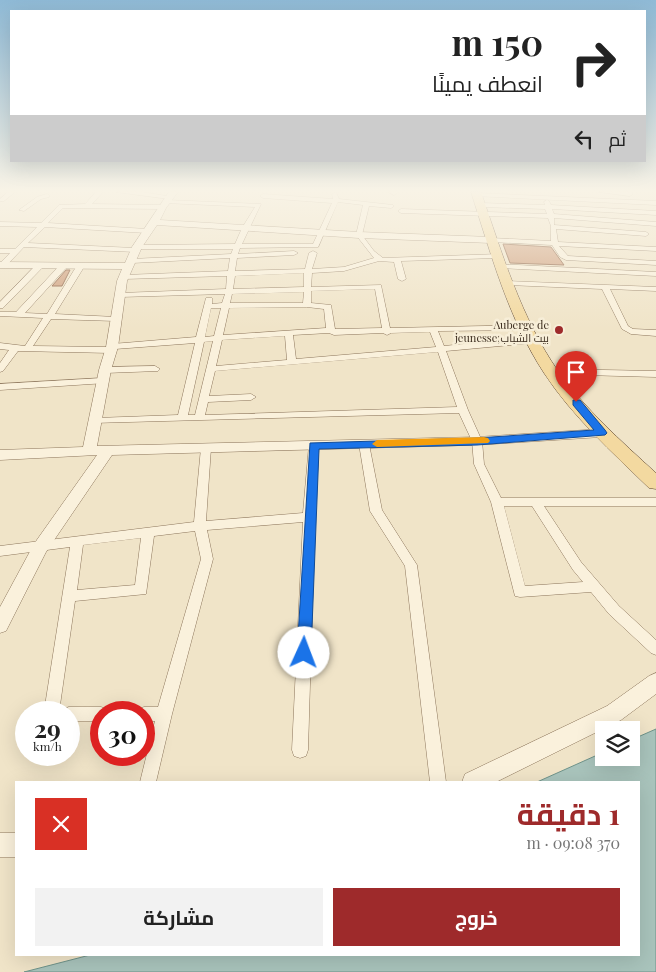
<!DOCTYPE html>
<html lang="ar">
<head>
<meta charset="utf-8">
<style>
  body { margin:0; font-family:"Playfair Display",Cairo,serif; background:#f2f2f2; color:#222; direction:rtl; height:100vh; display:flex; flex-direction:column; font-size:19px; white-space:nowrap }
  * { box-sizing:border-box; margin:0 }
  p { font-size:16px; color:#767676 }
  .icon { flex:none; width:28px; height:28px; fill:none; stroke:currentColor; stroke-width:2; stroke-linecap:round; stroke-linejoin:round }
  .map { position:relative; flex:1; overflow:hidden; direction:ltr }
  .details { position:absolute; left:15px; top:781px; width:625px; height:175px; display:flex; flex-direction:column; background:#fff; border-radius:0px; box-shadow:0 5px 20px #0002; direction:rtl }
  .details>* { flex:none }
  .guide { position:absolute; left:10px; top:10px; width:636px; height:152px; border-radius:0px; box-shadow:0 5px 20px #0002; direction:rtl; background:#fff; color:#222; overflow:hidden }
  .tools { position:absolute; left:595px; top:721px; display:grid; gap:10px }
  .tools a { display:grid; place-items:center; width:45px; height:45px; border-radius:0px; background:#fff; box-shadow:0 5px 20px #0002; font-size:25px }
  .speed { position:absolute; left:15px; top:701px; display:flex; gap:10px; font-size:25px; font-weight:700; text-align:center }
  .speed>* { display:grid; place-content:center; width:65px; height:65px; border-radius:50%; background:#fff; box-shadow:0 5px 20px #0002; line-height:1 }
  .speed small { font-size:12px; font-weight:400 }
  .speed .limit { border:8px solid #d22; background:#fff; color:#111 }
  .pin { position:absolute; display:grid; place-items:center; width:42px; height:42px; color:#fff; margin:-51px -21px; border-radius:50% 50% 50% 0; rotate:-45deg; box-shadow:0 0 5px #0007 }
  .pin .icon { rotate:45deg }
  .me { position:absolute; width:55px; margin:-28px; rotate:2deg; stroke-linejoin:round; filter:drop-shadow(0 0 4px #0008) }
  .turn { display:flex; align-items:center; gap:18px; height:105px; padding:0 20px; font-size:22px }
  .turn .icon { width:65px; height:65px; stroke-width:2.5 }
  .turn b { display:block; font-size:35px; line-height:42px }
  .then { display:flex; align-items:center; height:48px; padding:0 20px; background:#0003; gap:10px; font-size:19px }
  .round { display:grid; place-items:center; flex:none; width:52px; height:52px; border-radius:0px; background:#f2f2f2 }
  .headline { display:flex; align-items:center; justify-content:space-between; height:85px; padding:0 20px }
  h1 { font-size:30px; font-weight:700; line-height:38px; color:#9e2a2b }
  .button { display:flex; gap:10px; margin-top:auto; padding:10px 20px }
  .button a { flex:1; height:58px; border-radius:0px; background:#9e2a2b; color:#fff; font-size:20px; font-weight:700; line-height:58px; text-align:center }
  .button a+a { background:#f2f2f2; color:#222 }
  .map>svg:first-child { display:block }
</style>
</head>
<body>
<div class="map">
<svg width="656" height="972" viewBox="0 0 656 972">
  <rect width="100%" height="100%" fill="#f0e4c8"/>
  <polygon fill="#a9c4bc" stroke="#6f938a" points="656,729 656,972 24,972 90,955 639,955 639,782 537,782 604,752 604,758 631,758 631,740"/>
  <g fill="#cf9f7d" stroke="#8d5f41">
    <polygon points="503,244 551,247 564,265 510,263"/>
    <polygon points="66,270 70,270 62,286 52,286"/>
  </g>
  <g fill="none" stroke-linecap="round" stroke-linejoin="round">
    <g stroke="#8d765c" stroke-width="1">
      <g id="minor">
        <polygon points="8,192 15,192 4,201 0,201 0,199"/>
        <path d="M96,192h7l-11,12 70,1 3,2 -3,2 -99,-1 -15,15 99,6 3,2 -3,2 -102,-6 -17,16 106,5 3,-3 98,-1 7,-16 13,-21 -91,-4 -1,-1 3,-2 95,4 -19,40h71l19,-41 -69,-5 -3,-2 3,-2 70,5 -1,-5 4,-2 3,7 54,6v2l-2,1 -22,-2 -7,29 12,16 9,7 117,-4 1,2 -4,2 -96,3 5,18 -4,2 -4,-2 -4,-17 -15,-1 -35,10 -32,2 -1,14 70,-2 9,43 140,-3v4l-3,1 -89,1 6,15 89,-9 4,3 -4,3 -87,8 22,59 14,31 2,23 17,34h155v8h-112l37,56 38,44 37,34v15l-5,-2 -42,-39 -18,-22 -71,5 -5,-1 -24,-94 -17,-38 -2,-23 -13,-28 -367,10 -1,-2 5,-3 82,-3 17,-72 -80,6 -4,4 -93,-2 -15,20 -3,1v-9l9,-13 -9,-1v-6l25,3 18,-28 -43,-2v-4h16l44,-47 7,2 -42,46 22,1 29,-47 4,-2 4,2 -29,47 61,3 4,2 -4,2 -65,-2 -18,27 75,1 4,-3 84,-7 10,-39h6v6l10,-1 3,-9 -105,3 -4,-2 4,-2 106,-4 1,-13 -103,3 -4,-2 4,-2 104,-4 2,-13 -98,5 -4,-2 4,-2 99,-5 2,-5h-94l-3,3 -112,-5 -19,20h-5v-4l10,-10h-10v-4h15l22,-22 -37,-1v-4l41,1 18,-18 26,-1zM338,202l25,3 -7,30 18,23 -30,9 -32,2 5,-16 -4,-2 -4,2 -4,16 -70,2 2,-13 57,-3 4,-2 -4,-2 -56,3 2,-6 78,-1zM304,273v14l-71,2 2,-13zM375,289l7,39 -47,1 -4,-24 -20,-2v-12zM304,292l-1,11h-73l2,-9zM307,307l17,2 2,19 -103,7 6,-27zM211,308h10l-7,28 -9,1zM430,332l6,15 -140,12 -3,-24 36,-2 5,2 49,-2 4,2 4,-2zM285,336l2,24 -71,6 6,-26zM213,341l-18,74h-7l16,-73zM438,352l19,55 -252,8 3,-13 43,-2 5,-3 -5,-3 -42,2 6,-25zM504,506h28l41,64 10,12 -58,4z"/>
        <polygon points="116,192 142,192 173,197 170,199"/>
        <polygon points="388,192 397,192 397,193 394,195"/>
        <polygon points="599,192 631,192 633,194 630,196"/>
        <polygon points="477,193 656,201 656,205 475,196 475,194"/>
        <polygon points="47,194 49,195 49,197 41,199 24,211 19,210 37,197"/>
        <polygon points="547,200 549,201 551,205 656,211 656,215 552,209 554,214 656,222 656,226 554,218 554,225 646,232 649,234 646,236 556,229 558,242 656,247 656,251 559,246 568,256 656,261 656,265 566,260 560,257 552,245 491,242 488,240 491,238 551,241 551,226 548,218 401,213 398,211 401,209 547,214 545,209 481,207 478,205 481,203 545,205 544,202"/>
        <polygon points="497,264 656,272 656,276 500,268 496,266"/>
        <polygon points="36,265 43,267 3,308 0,308 0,302"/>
        <polygon points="505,281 656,287 656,291 610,289 628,326 633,329 656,330 656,336 631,334 622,329 602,289 508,285 504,283"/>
        <polygon points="155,366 160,369 158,371 105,373 100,370 105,367"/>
        <polygon points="551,369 656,371 656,377 548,374 548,370"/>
        <polygon points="103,378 108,381 106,383 0,390 0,384"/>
        <polygon points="364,441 369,444 382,510 417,565 446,782 430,782 405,566 370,511 359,444"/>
        <path d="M314,442l5,3 -4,72 -7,233 -2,6 -6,2 -6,-2 -2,-6 11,-228 -96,8 6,29 -41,155 -16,68h-16l15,-61h-11v-9h-7l2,-3 5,-2h14l43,-148 -6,-28 -41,5 -8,58 -71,7 -16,111h-15l26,-165 -70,9v-10l194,-24 7,-74 5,-3 5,3 -5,73 97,-8 6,-68zM141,538l-6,47 -58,5 6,-45z"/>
        <polygon points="69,707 101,707 106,709 108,712 101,712 101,721 69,721 69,712 62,712 64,709"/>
      </g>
    </g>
    <g stroke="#8d765c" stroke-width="1">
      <g id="tertiary">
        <polygon points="169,192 178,192 166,208 160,220 359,232 491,237 496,240 491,243 359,238 157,225 142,247 127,281 118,347 111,370 97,446 477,437 601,429 606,430 608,433 606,436 601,437 477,445 112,455 46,552 6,631 0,633 0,607 34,544 97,455 0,460 0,450 83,447 99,370 106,347 117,281 122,269 0,268 0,262 125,263 132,247"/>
        <polygon points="656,673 656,694 621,720 496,782 462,782 465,774 607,706 649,676"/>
        <rect x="0" y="833" width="16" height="24"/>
      </g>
    </g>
    <g stroke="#5b4430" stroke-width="1">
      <path id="primary" d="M471,192h10c21,61 40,126 77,179 27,38 63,70 98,102v16l-7,-1c-37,-36 -77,-72 -105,-115 -36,-55 -53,-119 -73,-181z"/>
    </g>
    <use href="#minor" fill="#faf1dc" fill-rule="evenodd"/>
    <use href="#tertiary" fill="#faf1dc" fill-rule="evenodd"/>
    <use href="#primary" fill="#f3d9a0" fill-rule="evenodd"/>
  </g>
  <linearGradient id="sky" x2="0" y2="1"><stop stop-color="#8fbad6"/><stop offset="0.58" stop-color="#f8f3e6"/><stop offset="1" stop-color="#f8f3e6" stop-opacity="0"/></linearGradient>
  <rect width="656" height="329" fill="url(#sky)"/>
  <polygon fill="#1a73e8" stroke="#114b97" points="573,400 580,400 605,430 607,433 605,435 477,445 319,449 311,653 309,658 304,659 299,658 297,653 310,443 477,438 594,430 573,405"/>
  <polygon fill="#f59e0b" points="484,437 488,438 490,441 488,443 377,447 372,444 377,440"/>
  <circle fill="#9e2a2b" stroke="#f7eed8" stroke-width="2" cx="559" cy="330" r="5"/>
  <g text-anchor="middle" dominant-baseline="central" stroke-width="5" stroke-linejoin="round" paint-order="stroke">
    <g font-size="11" fill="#3d2e20" stroke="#f7eed8" text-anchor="end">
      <text x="549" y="324">Auberge de<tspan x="549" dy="13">jeunesse;بيت الشباب</tspan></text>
    </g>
  </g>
</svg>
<div class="tools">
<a><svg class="icon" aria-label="layers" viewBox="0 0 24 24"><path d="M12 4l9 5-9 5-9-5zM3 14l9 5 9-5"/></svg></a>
</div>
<div class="speed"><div>29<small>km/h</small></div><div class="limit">30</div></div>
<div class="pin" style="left:576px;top:402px;background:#d93025"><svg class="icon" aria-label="arrive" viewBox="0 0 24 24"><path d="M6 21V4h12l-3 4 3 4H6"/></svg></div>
<svg class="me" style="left:304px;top:653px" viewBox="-20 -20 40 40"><circle r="19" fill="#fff"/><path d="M0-13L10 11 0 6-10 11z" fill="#1a73e8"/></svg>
<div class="guide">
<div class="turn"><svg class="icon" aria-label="right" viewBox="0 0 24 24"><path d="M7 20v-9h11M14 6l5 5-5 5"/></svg><div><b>150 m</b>انعطف يمينًا</div></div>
<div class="then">ثم<svg class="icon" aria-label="left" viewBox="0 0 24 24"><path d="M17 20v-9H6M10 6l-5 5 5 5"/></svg></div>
</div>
<section class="details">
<div class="headline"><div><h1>1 دقيقة</h1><p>370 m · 09:08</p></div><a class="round" style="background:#d93025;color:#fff"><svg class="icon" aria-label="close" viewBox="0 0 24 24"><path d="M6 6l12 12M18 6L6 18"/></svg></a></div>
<div class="button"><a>خروج</a><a>مشاركة</a></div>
</section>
</div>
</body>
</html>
